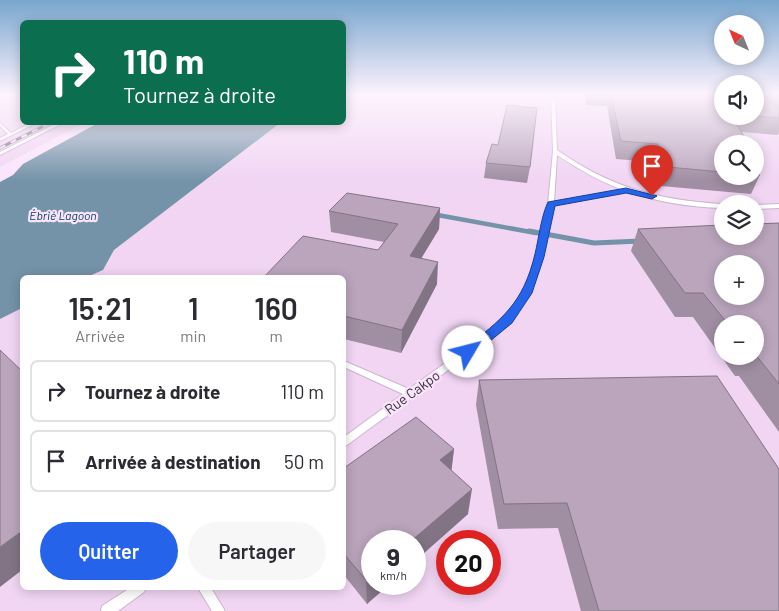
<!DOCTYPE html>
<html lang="fr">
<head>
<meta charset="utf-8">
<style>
  body { margin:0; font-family:Barlow,sans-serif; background:#f7f7f7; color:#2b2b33; height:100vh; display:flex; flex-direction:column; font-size:19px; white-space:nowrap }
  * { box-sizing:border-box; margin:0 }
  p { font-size:16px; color:#7c7c81 }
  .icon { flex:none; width:28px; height:28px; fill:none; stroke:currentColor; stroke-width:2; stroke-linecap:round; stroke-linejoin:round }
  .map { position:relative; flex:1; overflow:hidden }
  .sheet { position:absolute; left:20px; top:275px; width:326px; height:315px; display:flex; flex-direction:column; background:#fff; border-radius:8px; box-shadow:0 2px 12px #0003 }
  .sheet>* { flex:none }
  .guide { position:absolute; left:20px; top:20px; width:326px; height:105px; border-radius:8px; box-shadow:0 2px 12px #0003; background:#0b6e4f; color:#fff; overflow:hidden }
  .needle { width:32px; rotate:317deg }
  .controls { position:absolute; left:714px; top:15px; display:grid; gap:10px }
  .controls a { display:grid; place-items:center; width:50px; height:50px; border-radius:50%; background:#fff; box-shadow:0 2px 12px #0003; font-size:25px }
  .speed { position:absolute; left:361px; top:530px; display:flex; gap:10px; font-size:25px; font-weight:700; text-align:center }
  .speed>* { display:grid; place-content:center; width:65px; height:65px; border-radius:50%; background:#fff; box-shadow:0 2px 12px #0003; line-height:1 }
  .speed small { font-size:12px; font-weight:400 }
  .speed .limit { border:8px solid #d22; background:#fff; color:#111 }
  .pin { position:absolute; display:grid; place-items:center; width:42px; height:42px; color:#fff; margin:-51px -21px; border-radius:50% 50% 50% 0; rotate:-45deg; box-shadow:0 0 5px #0007 }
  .pin .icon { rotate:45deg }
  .me { position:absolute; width:55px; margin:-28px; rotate:53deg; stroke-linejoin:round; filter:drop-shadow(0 0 4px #0008) }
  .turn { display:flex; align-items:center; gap:18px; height:105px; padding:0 20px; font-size:22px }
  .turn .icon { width:65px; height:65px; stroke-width:2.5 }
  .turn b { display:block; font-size:35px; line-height:42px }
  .eta { display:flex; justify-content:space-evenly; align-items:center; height:85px; text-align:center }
  .eta b { font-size:30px; font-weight:600; line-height:35px }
  .button { display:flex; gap:10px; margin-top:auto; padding:10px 20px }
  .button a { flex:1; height:58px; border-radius:30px; background:#2563eb; color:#fff; font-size:20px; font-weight:600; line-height:58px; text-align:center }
  .button a+a { background:#f7f7f7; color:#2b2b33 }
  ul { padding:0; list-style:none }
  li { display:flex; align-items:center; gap:15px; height:62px; margin:0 10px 8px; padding:0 10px; border:2px solid #e1e1e2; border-radius:8px }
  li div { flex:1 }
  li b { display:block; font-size:19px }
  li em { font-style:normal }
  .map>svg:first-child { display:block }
</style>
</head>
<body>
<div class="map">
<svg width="779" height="611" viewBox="0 0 779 611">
  <rect width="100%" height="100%" fill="#fae4fc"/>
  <g fill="#f1d5f3" fill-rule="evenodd">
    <polygon points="0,95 22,95 22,122 84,123 0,167"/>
    <path d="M344,95h378v21h33l24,-21v516h-779v-292l22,-11v280h322v-310l-257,-1 16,-7 11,-20 166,-127 64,-1zM722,144h33v32h-33zM722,204h33v32h-33zM722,264h33v32h-33zM722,324h33v32h-33zM372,541h43v43h-43zM448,541h42v43h-42z"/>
  </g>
  <polygon fill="#7492a8" points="98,123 280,123 114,250 103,270 87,277 22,278 22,308 0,319 0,182 13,175 23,164"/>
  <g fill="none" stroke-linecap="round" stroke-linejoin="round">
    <polyline stroke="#7492a8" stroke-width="4.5" points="432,214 536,233"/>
    <polyline stroke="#7492a8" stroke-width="5" points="529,231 594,243 641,241"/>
    <g stroke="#ccb6ce" stroke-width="2">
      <g id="lane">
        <path d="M551,95h4l2,55c54,38 101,50 165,54v4c-32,-1 -65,-6 -95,-17l-3,2 -70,12 -12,52 -11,36 -21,30 -96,73 -67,49 -3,1v-9l59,-43 -59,-27v-6l65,28 70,-50 25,-20 19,-26 13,-36 12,-53 5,-53zM557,155c21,14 42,26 66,35l-69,12z"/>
        <polygon points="32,122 38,122 0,141 0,138 8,134 0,126 0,123 11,133"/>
        <polygon points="59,122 65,122 0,155 0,152"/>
        <polygon points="779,204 779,208 755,209 755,205"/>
        <polygon points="130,588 146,588 144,592 118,611 101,611 102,606"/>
        <polygon points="198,588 211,588 225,611 212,611"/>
      </g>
    </g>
    <use href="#lane" fill="#fff" fill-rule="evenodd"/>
    <g stroke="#7d707f" stroke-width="3">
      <polyline id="rail" points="0,148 52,122"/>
    </g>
    <use href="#rail" stroke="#fae4fc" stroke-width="2" stroke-dasharray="6" stroke-linecap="butt"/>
  </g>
  <g fill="#a08ea2" fill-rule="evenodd">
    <polygon points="585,95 722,95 722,116 755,116 755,95 779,95 779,132 778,135 741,132 749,144 722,144 722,176 755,176 755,169 760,175 751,194 661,186 652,162 616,159 607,106 586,105"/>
    <polygon points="486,163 530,167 527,183 484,178"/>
    <polygon points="440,208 439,229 421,259 437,284 401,353 344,339 344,278 378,250 384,242 331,232 329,211"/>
    <path d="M779,223v209l-40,-56h-4l-42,-59h-18l-44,-66 7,-22zM722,324h33v32h-33z"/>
    <polygon points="479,380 779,611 581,611 558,528 498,529 476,405"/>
    <polygon points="454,449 451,470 468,514 415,561 415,541 367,604 344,575 344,468"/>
  </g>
  <g fill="#827484">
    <polygon points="440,208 439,229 409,278 410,256"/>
    <polygon points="438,262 437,284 401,353 402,330"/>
    <polygon points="454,449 451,475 440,460"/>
    <polygon points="472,489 468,514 415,561 415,541 411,541"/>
    <polygon points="22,531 22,570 0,587 0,547"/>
    <polygon points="372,574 372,584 390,584 367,604 366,580"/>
  </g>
  <g fill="#baa5bc" stroke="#827484" fill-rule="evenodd">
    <polygon points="611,95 722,95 722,116 731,116 749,144 722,144 722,172 668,167 658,144 621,141"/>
    <polygon points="755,95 779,95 779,97 766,96 779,111 779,118 755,116"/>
    <polygon points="507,105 537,108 530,167 486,163 492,144 498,145"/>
    <polygon points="755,169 760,175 755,175"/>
    <polygon points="347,193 440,208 410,256 438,262 402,330 344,316 344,278 263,278 303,236 378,250 398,224 329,211"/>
    <path d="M779,223v161l-24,-30v-30h-27l-25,-31h-18l-47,-64 84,-4v11h33v-12zM722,264h33v32h-33z"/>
    <polygon points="0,350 22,371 22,531 0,547"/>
    <polygon points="717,376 779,469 779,611 599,611 567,503 504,504 479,380"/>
    <polygon points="416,417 454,449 440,460 472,489 411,541 372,541 372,574 366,580 344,554 344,468"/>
  </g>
  <linearGradient id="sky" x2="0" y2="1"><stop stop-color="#79a6ce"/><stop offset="0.52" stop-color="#fdf3fe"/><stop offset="1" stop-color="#fdf3fe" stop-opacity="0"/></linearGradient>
  <rect width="779" height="181" fill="url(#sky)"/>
  <path fill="#2563eb" stroke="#184099" d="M626,188l31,8 -5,3 -26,-6 -71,13 -11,51 -12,36 -20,30 -39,32h-9l-2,-3 2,-3c38,-30 59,-45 71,-95 4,-17 6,-37 13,-52z"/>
  <g text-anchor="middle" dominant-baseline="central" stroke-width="4.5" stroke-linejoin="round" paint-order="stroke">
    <g font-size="12" font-style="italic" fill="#074060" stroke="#fae4fc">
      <text x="63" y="215">Ébrié Lagoon</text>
    </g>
    <g font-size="14" fill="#39313a" stroke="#fae4fc">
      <text transform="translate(412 392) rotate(-36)">Rue Cakpo</text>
    </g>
  </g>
</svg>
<div class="controls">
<a><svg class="needle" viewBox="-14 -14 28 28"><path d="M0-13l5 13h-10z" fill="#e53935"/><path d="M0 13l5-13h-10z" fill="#7c7c81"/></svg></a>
<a><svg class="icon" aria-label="sound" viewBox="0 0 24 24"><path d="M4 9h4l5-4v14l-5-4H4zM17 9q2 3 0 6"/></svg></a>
<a><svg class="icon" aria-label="search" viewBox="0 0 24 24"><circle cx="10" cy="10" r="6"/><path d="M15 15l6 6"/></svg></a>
<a><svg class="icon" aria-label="layers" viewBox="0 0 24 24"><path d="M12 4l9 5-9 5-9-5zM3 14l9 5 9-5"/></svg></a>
<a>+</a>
<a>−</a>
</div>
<div class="speed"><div>9<small>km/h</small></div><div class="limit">20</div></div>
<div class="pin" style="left:652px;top:196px;background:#d93025"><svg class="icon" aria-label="arrive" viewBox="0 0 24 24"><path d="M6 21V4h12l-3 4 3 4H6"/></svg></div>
<svg class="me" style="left:468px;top:352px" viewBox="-20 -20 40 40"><circle r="19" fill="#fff"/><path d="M0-13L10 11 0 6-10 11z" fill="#2563eb"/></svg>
<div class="guide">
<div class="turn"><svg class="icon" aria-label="right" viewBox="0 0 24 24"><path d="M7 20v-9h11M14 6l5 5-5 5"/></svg><div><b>110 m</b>Tournez à droite</div></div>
</div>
<section class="sheet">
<div class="eta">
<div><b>15:21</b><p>Arrivée</p></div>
<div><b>1</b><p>min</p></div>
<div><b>160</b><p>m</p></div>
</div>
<ul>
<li><svg class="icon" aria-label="right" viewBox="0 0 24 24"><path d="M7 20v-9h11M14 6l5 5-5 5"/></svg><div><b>Tournez à droite</b></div><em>110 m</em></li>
<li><svg class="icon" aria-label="arrive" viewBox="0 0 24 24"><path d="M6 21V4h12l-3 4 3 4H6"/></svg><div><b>Arrivée à destination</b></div><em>50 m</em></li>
</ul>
<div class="button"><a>Quitter</a><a>Partager</a></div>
</section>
</div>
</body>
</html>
